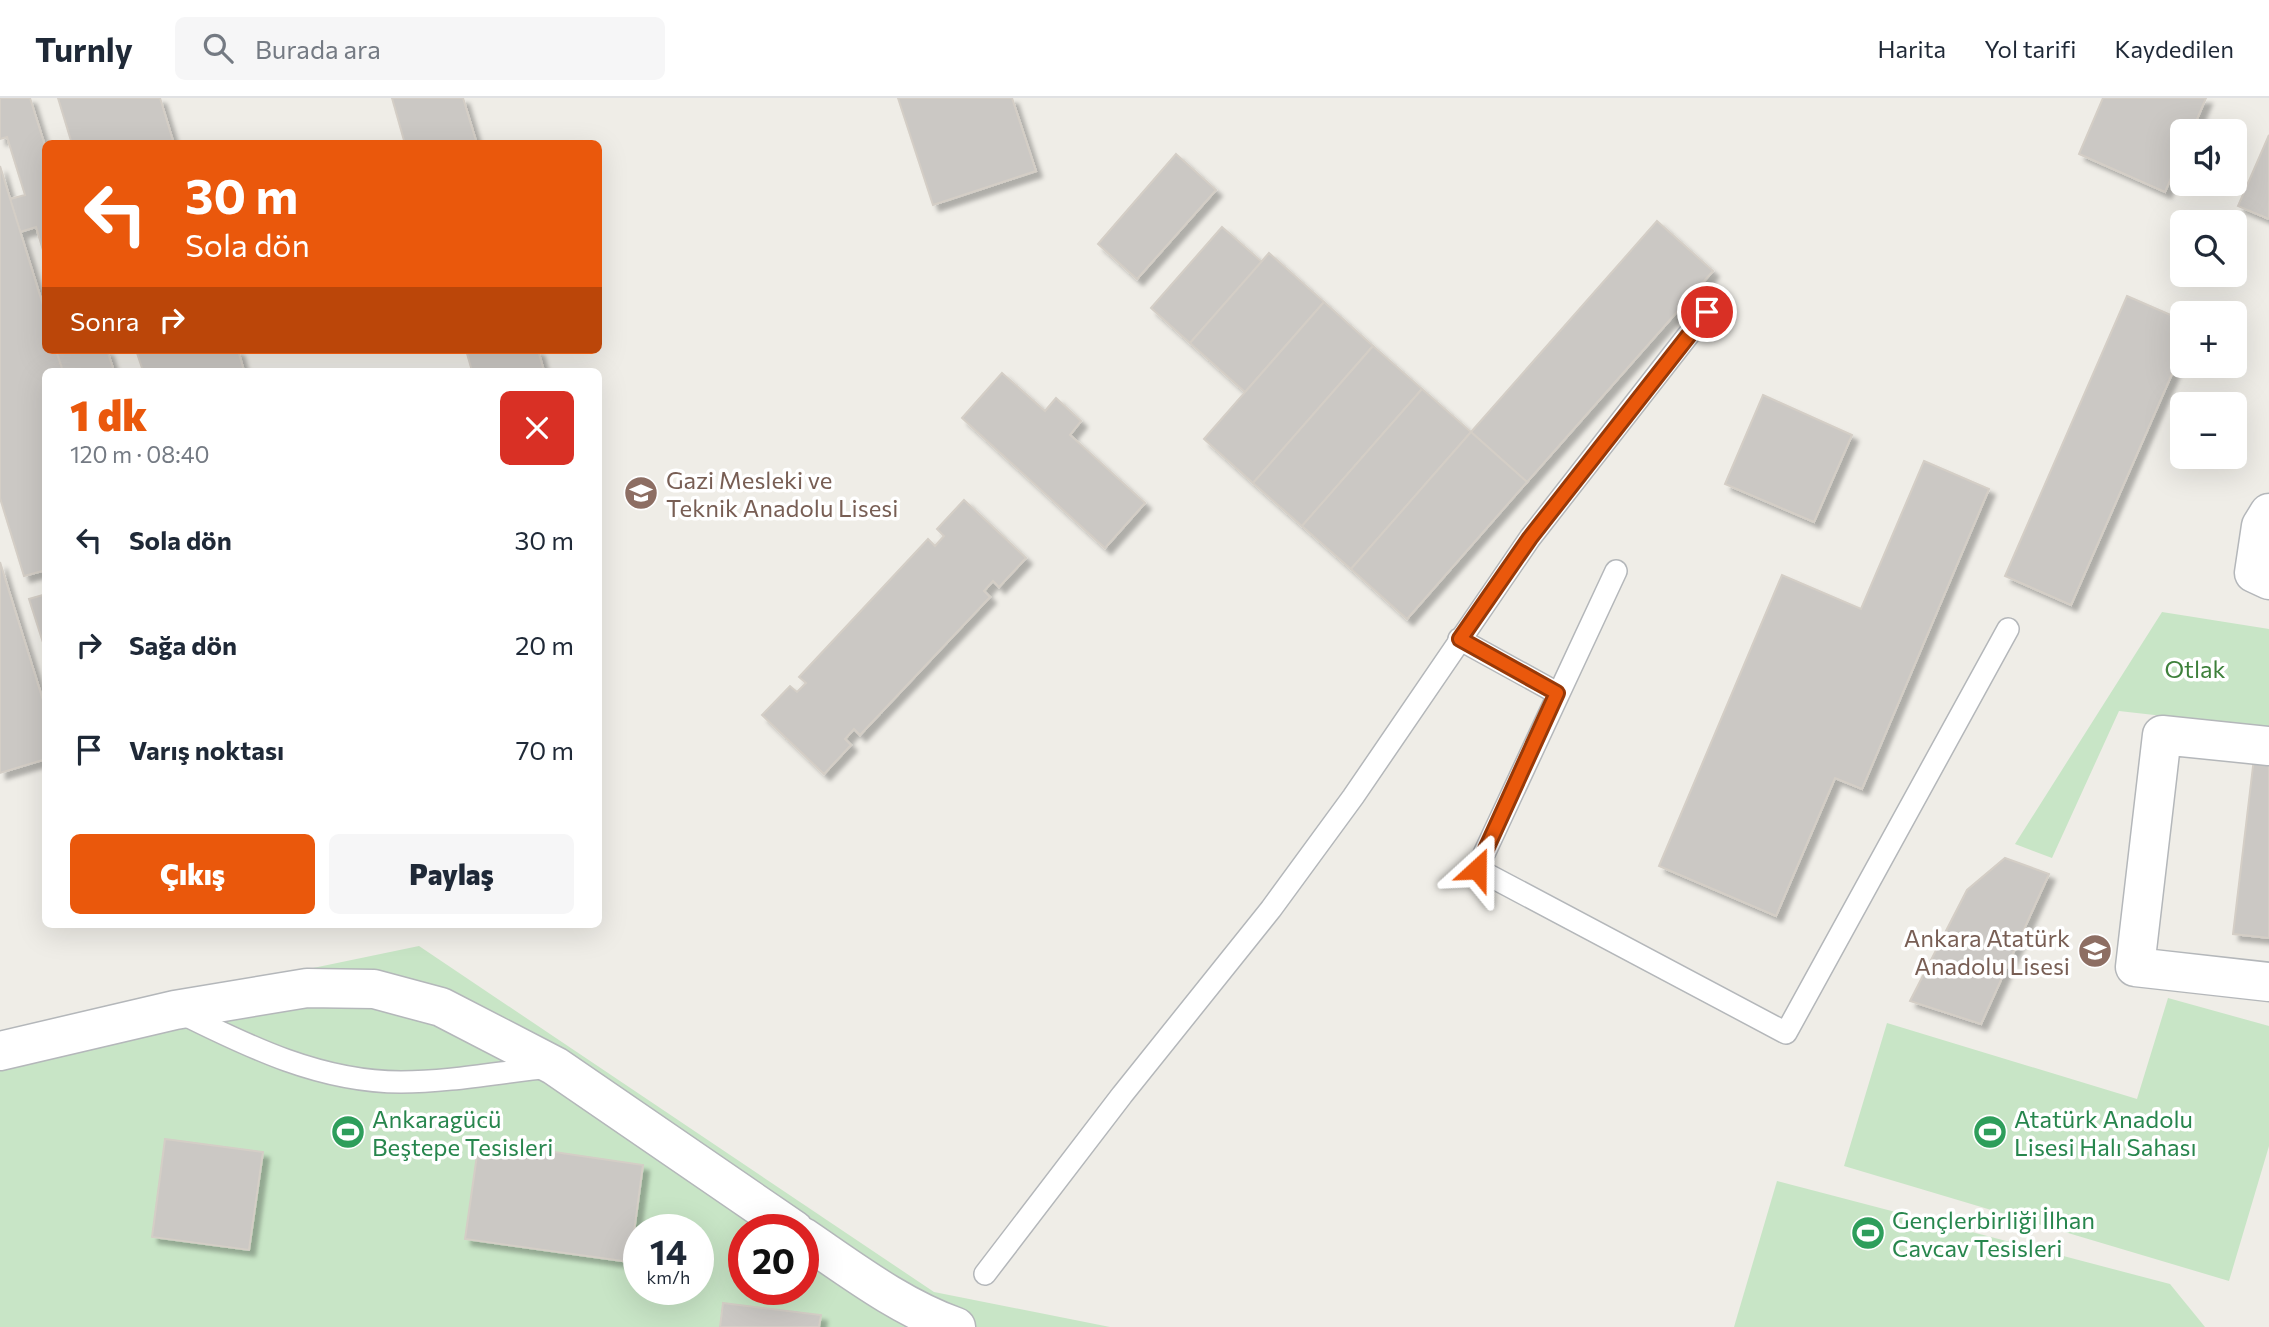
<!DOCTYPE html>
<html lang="tr">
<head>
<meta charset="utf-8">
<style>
  body { margin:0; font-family:Commissioner,sans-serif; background:#f6f6f7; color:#1f2937; height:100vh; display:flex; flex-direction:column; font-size:26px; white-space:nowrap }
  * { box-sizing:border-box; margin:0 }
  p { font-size:23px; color:#747a83 }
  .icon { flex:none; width:38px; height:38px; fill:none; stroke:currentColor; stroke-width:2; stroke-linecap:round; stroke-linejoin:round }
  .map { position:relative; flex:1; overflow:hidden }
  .side { position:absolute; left:42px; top:270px; width:560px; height:560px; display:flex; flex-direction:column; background:#fff; border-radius:10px; box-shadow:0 7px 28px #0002 }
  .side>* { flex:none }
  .banner { position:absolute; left:42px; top:42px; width:560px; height:214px; border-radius:10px; box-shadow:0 7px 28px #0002; background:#ea580c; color:#fff; overflow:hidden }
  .buttons { position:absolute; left:2170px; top:21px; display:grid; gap:14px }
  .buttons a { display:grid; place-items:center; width:77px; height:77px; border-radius:10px; background:#fff; box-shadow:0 7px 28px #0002; font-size:35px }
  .speed { position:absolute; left:623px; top:1116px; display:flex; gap:14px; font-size:35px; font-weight:700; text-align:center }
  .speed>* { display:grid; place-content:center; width:91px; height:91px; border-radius:50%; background:#fff; box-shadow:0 7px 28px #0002; line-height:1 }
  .speed small { font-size:18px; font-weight:400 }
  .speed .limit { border:10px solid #d22; background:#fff; color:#111 }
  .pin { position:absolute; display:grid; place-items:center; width:60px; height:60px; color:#fff; margin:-30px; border:4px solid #fff; border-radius:50%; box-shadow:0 2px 7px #0007 }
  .me { position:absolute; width:77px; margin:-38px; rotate:24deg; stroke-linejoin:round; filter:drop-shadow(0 0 5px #0008) }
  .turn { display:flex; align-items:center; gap:24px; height:147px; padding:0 28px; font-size:32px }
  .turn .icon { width:91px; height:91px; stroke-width:2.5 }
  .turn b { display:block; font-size:49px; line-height:60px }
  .then { display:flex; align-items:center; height:66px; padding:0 28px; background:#0003; gap:14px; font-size:26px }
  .round { display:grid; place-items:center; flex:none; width:74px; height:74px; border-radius:10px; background:#f6f6f7 }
  .overview { display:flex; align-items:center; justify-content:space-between; height:119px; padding:0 28px }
  h1 { font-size:42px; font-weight:800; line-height:52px; color:#ea580c }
  .cta { display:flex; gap:14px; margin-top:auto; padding:14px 28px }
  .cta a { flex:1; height:80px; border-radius:10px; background:#ea580c; color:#fff; font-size:28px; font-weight:800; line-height:80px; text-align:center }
  .cta a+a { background:#f6f6f7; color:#1f2937 }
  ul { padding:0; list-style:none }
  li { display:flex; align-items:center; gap:21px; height:105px; padding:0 28px }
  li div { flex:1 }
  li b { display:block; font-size:26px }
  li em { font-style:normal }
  header { display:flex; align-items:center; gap:42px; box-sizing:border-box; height:98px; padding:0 35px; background:#fff; border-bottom:2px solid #e0e1e3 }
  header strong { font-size:33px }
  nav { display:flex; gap:38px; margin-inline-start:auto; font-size:24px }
  .search { width:490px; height:63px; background:#f6f6f7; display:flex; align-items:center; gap:18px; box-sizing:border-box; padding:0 24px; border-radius:10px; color:#747a83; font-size:26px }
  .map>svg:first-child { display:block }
</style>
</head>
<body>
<header>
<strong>Turnly</strong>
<div class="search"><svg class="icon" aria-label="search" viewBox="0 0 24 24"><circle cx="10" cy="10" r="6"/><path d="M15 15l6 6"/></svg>Burada ara</div>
<nav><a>Harita</a><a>Yol tarifi</a><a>Kaydedilen</a></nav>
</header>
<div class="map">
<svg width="2269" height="1229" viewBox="0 0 2269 1229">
  <defs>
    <filter id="shadow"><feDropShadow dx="6" dy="6" stdDeviation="2" flood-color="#0004"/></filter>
  </defs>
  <rect width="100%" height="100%" fill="#efede7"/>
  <g fill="#c8e5c6" fill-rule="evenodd">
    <polygon points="2162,514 2269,531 2269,630 2119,613 2052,760 2015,746"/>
    <path d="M419,848l515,346 176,35h-1110v-294zM639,1132h59v60h-59zM744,1132h59v60h-59z"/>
    <polygon points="2168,900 2269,928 2269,1048 2229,1183 1844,1068 1887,925 2137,1001"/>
    <polygon points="1777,1083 2170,1186 2205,1229 1734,1229"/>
  </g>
  <g fill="#cbc8c4" stroke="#d4cec6" stroke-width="2" filter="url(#shadow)">
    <polygon points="0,0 30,0 46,51 46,162 36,129 20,134 10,101 25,97 7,39 0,41"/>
    <polygon points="58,0 160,0 174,46 72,46"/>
    <polygon points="392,0 463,0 477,46 405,46"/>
    <polygon points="898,0 1012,0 1036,73 933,107"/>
    <polygon points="2103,0 2206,0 2192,33 2182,33 2182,55 2165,94 2079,56"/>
    <polygon points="2269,37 2269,121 2238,108"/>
    <polygon points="1176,56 1216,92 1137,181 1098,146"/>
    <polygon points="0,68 46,217 46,252 56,252 63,273 46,273 46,472 24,478 0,400"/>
    <polygon points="1657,123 1713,173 1527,384 1471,334"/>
    <polygon points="1222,129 1262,164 1190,245 1151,210"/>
    <polygon points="1269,155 1324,204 1245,294 1190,245"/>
    <polygon points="2127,198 2182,222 2182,253 2071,507 2005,478"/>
    <polygon points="1324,204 1373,248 1253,385 1204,341"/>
    <polygon points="1373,248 1422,291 1302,428 1253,385"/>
    <polygon points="56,252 107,252 114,273 63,273"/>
    <polygon points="136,252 238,252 244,273 143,273"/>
    <polygon points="466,252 538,252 544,273 472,273"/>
    <polygon points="1002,275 1045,313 1056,300 1081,323 1070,337 1145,405 1105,450 962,320"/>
    <polygon points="1422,291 1471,334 1351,471 1302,428"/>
    <polygon points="1763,297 1852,337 1814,424 1725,386"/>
    <polygon points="1471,334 1527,384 1407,521 1351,471"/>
    <polygon points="1924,363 1989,391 1862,691 1835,680 1776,818 1659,768 1782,477 1861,511"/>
    <polygon points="964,402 1026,460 999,489 993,483 984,493 990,499 860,637 854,631 845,641 851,647 824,676 762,617 790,588 797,594 806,585 799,579 928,441 935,448 944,438 937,431"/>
    <polygon points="0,464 46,612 46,661 0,675"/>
    <polygon points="46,496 46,554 29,501"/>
    <polygon points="2254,660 2269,661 2269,840 2233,836"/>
    <polygon points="2005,760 2049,776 1981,926 1910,903 1967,792"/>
    <polygon points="165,1041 263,1054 249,1152 152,1139"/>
    <polygon points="479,1043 643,1067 630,1164 465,1141"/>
    <polygon points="723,1205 821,1217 819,1229 720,1229"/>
  </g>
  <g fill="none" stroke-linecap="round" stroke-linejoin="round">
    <g stroke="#b4b7ba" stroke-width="24">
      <g id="lane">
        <polyline points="1616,473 1477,771 1786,935 2008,531"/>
        <polyline points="1459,541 1557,595"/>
        <path d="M179,914c70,35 142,70 222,70 49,0 100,-10 149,-15"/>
        <polyline points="985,1176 1122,997 1271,811 1353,699 1530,440 1707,213"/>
      </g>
    </g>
    <g stroke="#b4b7ba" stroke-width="41">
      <g id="street">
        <polyline points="2269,415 2261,428 2254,475 2269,482"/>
        <polyline points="2269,648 2162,637 2135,869 2269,884"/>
        <polyline points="0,953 175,912 307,890 374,891 441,909 555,968 794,1132"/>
        <path d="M803,1139c50,34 97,70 153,90"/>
      </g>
    </g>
    <use href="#lane" stroke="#fff" stroke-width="21"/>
    <use href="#street" stroke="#fff" stroke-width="38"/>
  </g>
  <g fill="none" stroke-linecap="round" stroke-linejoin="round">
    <g stroke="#983908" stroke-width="18">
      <polyline id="route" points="1477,771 1557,595 1460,541 1530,440 1707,214"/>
    </g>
    <use href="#route" stroke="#ea580c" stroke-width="12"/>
  </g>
  <defs>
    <g id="school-disc" transform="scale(1.75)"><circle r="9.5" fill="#8d6e63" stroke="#fff"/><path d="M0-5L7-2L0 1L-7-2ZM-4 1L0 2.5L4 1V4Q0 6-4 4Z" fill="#fff"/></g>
    <g id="stadium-disc" transform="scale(1.75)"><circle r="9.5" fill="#2e9e5b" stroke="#fff"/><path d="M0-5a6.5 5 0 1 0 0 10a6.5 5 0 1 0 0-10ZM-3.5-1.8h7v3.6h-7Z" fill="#fff"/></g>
  </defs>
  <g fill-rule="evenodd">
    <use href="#school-disc" x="641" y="395"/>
    <use href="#school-disc" x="2095" y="853"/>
    <use href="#stadium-disc" x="348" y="1034"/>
    <use href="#stadium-disc" x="1990" y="1034"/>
    <use href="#stadium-disc" x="1868" y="1135"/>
  </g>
  <g text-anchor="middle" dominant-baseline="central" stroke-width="7" stroke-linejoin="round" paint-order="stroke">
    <g font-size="24" fill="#785e54" stroke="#fff" text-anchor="start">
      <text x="666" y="381">Gazi Mesleki ve<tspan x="666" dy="28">Teknik Anadolu Lisesi</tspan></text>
      <text x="2070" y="839" text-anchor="end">Ankara Atatürk<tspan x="2070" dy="28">Anadolu Lisesi</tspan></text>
    </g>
    <g font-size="24" fill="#3e803b" stroke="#fff">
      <text x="2195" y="570">Otlak</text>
    </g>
    <g font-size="24" fill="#27864d" stroke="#fff" text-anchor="start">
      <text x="372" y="1020">Ankaragücü<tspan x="372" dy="28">Beştepe Tesisleri</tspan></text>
      <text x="2014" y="1020">Atatürk Anadolu<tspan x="2014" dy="28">Lisesi Halı Sahası</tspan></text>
      <text x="1892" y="1121">Gençlerbirliği İlhan<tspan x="1892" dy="28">Cavcav Tesisleri</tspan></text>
    </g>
  </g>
</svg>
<div class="buttons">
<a><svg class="icon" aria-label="sound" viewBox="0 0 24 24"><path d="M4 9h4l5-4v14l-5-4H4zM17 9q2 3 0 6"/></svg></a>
<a><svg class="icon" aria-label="search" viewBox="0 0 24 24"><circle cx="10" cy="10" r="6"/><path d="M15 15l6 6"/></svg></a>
<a>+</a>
<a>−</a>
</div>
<div class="speed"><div>14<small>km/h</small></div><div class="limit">20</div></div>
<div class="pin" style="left:1707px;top:214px;background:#d93025"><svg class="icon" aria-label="arrive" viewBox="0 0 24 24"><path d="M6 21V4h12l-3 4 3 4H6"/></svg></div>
<svg class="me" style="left:1477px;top:771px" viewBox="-20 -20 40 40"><path d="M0-17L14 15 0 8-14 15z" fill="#ea580c" stroke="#fff" stroke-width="4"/></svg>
<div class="banner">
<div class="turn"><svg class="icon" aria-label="left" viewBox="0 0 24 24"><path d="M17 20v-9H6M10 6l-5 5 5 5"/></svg><div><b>30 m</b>Sola dön</div></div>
<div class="then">Sonra<svg class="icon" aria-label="right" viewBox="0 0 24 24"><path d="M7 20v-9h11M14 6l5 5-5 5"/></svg></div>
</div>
<section class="side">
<div class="overview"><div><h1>1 dk</h1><p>120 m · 08:40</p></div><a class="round" style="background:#d93025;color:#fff"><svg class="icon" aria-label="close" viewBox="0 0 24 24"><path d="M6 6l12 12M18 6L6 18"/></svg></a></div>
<ul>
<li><svg class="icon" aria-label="left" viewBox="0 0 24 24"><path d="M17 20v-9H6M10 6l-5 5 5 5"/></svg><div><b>Sola dön</b></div><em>30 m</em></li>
<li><svg class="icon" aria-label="right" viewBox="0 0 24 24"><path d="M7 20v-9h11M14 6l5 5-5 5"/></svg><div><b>Sağa dön</b></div><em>20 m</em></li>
<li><svg class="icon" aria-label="arrive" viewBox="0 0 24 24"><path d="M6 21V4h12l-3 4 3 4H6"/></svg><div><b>Varış noktası</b></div><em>70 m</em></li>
</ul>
<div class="cta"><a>Çıkış</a><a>Paylaş</a></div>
</section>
</div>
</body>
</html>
